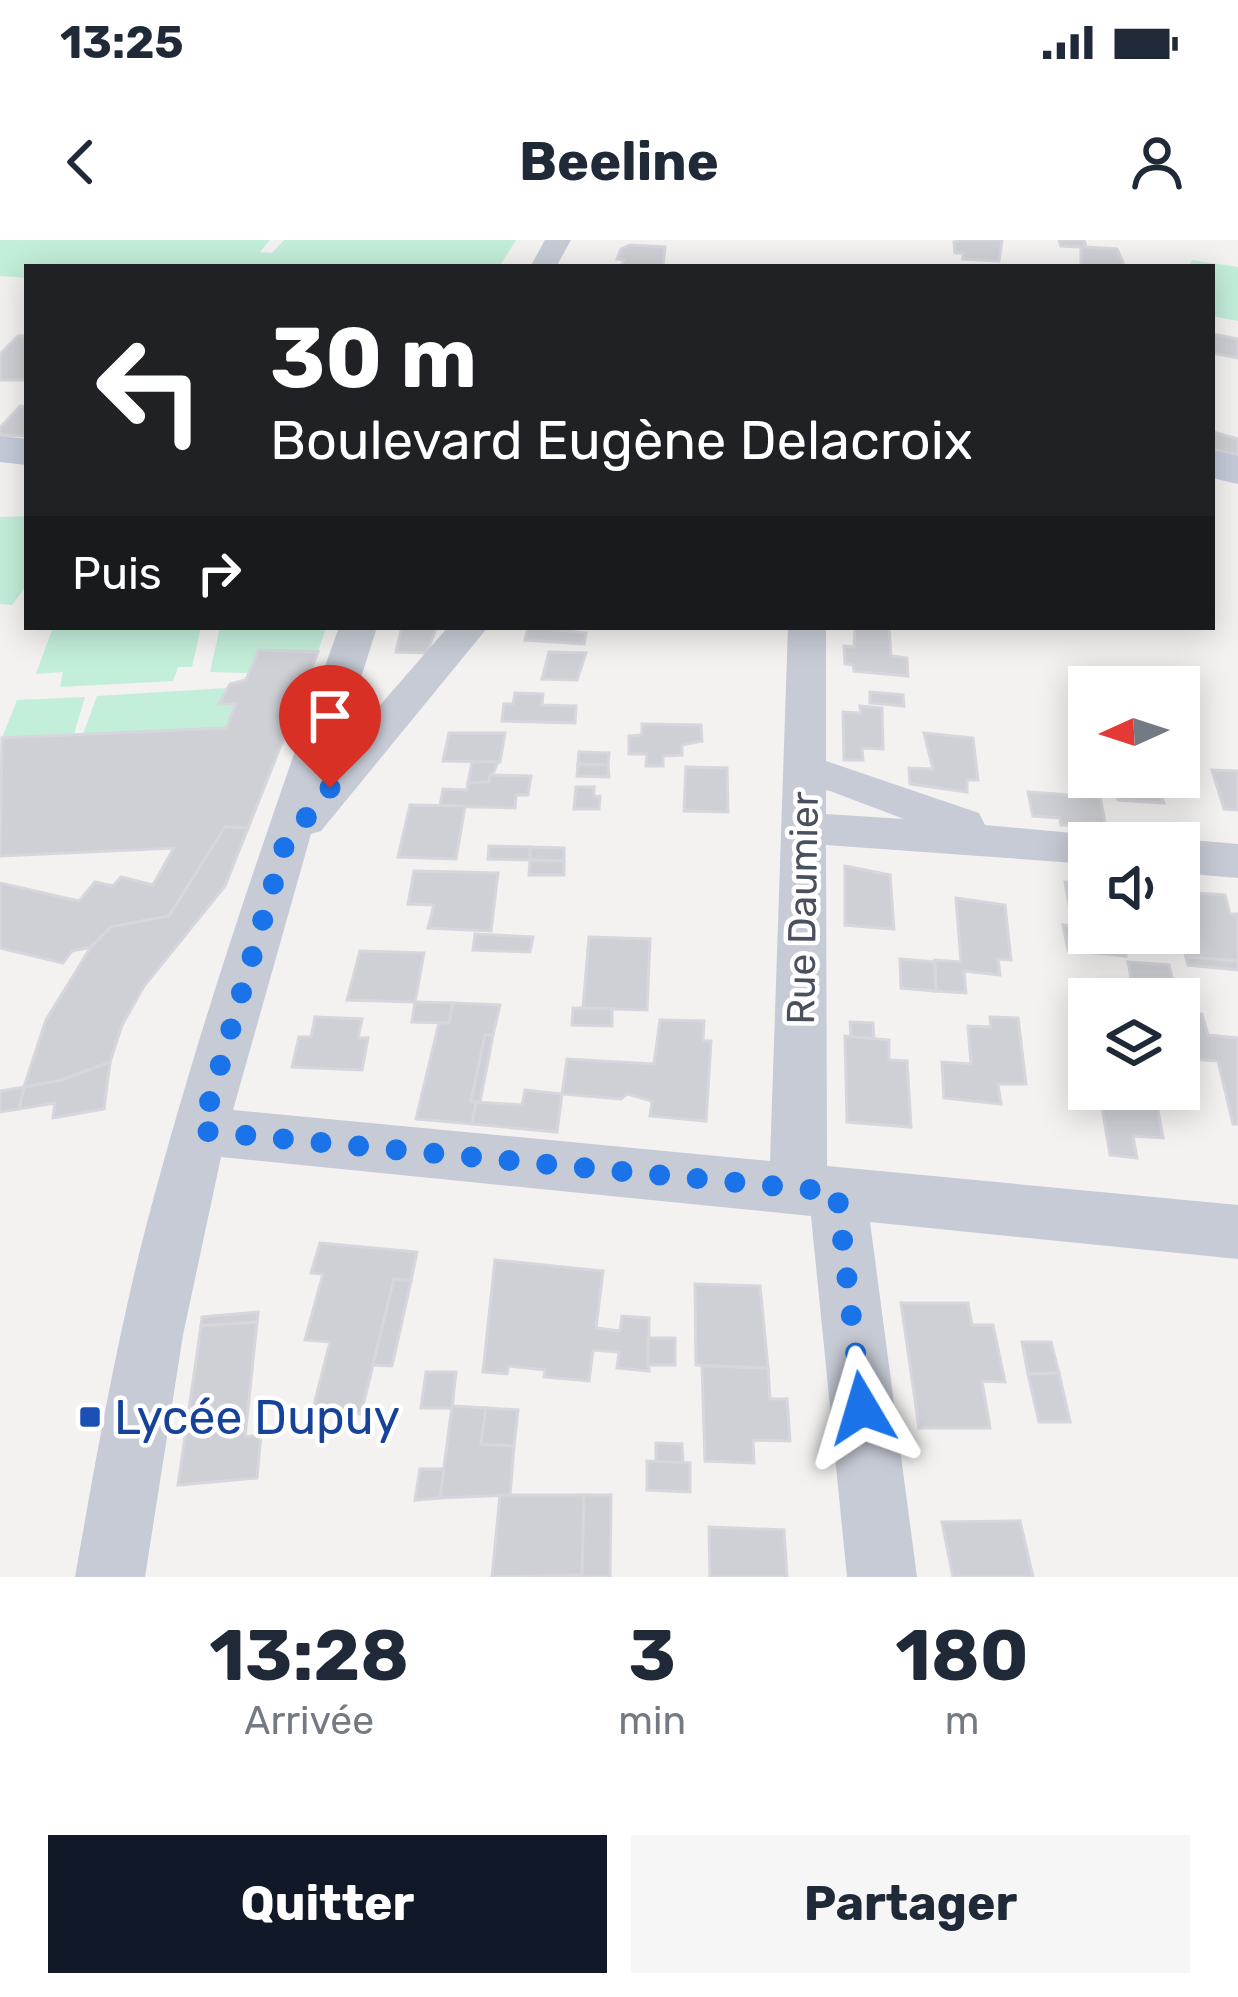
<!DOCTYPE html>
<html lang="fr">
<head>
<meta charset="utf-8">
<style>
  body { margin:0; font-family:Rubik,sans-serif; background:#f6f6f7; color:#1f2937; height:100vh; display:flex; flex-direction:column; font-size:45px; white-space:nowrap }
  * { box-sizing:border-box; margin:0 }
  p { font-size:39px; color:#747a83 }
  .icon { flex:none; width:66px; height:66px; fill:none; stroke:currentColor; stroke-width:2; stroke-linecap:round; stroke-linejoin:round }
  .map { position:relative; height:1337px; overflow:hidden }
  .sheet { display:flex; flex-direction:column; background:#fff; flex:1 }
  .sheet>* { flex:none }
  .banner { position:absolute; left:24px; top:24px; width:1191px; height:366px; border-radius:0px; box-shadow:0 6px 30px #0003; background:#202124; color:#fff; overflow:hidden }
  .needle { width:78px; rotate:267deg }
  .tools { position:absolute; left:1068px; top:426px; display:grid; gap:24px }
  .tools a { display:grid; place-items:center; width:132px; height:132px; border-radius:0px; background:#fff; box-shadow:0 6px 30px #0003; font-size:60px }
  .pin { position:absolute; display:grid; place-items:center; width:102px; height:102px; color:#fff; margin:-123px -51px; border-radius:50% 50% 50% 0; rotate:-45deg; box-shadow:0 0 12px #0007 }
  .pin .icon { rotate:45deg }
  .me { position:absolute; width:132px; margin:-66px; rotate:353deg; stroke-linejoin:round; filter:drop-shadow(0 0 9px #0008) }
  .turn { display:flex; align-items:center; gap:42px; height:252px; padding:0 48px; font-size:54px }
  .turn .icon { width:156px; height:156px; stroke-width:2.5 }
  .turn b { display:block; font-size:84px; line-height:102px }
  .then { display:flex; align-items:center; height:114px; padding:0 48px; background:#0003; gap:24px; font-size:45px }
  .eta { display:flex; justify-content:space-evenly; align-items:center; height:204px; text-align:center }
  .eta b { font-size:72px; font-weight:700; line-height:84px }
  .button { display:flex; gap:24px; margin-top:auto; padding:24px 48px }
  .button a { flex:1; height:138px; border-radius:0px; background:#111827; color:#fff; font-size:48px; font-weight:700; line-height:138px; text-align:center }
  .button a+a { background:#f6f6f7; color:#1f2937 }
  .status { display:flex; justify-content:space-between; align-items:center; height:84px; padding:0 60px; background:#fff; direction:ltr }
  .status svg { height:33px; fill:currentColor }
  header { display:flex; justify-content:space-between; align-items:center; height:156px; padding:0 48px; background:#fff; font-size:54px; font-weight:700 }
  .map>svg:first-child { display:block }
</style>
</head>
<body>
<div class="status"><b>13:25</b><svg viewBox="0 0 49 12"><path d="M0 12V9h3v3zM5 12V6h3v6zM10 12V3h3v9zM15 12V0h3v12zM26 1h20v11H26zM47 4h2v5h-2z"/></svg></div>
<header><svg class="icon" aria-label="back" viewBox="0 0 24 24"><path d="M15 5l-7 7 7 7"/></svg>Beeline<svg class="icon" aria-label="person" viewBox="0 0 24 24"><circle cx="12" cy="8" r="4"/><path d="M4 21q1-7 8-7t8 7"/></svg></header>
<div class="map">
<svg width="1238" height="1337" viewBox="0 0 1238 1337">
  <rect width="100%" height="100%" fill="#f3f2f1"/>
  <g fill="#c3eeda">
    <polygon points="0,0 270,0 260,12 272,13 284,0 516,0 499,27 27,27 27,38 0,36"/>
    <polygon points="1192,20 1238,27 1238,81 1212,76 1212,27 1189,27"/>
    <polygon points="27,276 27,345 12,365 0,364 0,277"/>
    <polygon points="53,387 201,387 192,427 178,427 173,441 60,447 63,432 36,434"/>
    <polygon points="220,387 326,387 318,412 259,410 249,433 210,432"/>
    <polygon points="226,448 219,463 236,464 226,488 83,494 97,456"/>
    <polygon points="85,457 74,494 2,498 17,460"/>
  </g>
  <g fill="#ced0d5" stroke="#d6d6dc" stroke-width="3">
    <polygon points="961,0 1002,0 999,21 963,19 963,13 955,13 954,2"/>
    <polygon points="1059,0 1084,0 1086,7 1117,9 1125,27 1075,27 1081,25 1081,7 1061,6"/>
    <polygon points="630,5 665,7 663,27 614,27 621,26 624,20 617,19 621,9"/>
    <polygon points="1212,94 1238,99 1238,118 1212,113"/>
    <polygon points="18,96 27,96 27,140 0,140 0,114"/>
    <polygon points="20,166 27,167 27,196 0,195 0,188"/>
    <polygon points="1213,192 1238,199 1238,215 1212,209"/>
    <polygon points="402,387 444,387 436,388 427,413 396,412"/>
    <polygon points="528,387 586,393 584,404 525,400"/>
    <polygon points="855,387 889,387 891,416 907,418 908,436 854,431 853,425 845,424 844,406 854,407"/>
    <polygon points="259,410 318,412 248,588 225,587 169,676 111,687 91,707 72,711 63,723 0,708 0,643 79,661 95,642 113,646 121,637 153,645 174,608 0,616 2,498 226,488 236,464 219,464 230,444 246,440"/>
    <polygon points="549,412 586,413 577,440 542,439"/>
    <polygon points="870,452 903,455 904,466 870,463"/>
    <polygon points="515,453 543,454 542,465 576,466 575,483 502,481 504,464 513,464"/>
    <polygon points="860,466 882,468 883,509 862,508 863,520 844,520 843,472 861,473"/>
    <polygon points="642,484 701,485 702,501 682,505 682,515 663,516 663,526 646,526 647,514 629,514 629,496 642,495"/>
    <polygon points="449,493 505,493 500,522 443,521"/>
    <polygon points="924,493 973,498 978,540 967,540 967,552 910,544 909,528 933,529"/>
    <polygon points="579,512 609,513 608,525 578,524"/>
    <polygon points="472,522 498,522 489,542 468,543"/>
    <polygon points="578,524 608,525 609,537 577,536"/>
    <polygon points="686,527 727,528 728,572 684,571"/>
    <polygon points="1212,530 1238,531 1238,570 1224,569"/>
    <polygon points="1179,533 1185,553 1160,551 1164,563 1118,560 1113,537"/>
    <polygon points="490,535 531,536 528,555 516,555 515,568 440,566 443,549 467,550 468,543 489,542"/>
    <polygon points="576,547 594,547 594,557 600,556 599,569 574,569"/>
    <polygon points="1028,552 1100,557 1106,587 1061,585 1060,578 1033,576"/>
    <polygon points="410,565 465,566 456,619 398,617"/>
    <polygon points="225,587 248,588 225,646 144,746 122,785 110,822 62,840 24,847 46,780 91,707 111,687 169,676"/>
    <polygon points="489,606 530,607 530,620 488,619"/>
    <polygon points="530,607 564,608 564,621 530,620"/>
    <polygon points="530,620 564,621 564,635 529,635"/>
    <polygon points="845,626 890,635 894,689 845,685"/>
    <polygon points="414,631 498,633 491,691 428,688 434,665 408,664"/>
    <polygon points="1065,642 1089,643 1089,693 1122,693 1126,716 1068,710 1063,685 1073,686"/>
    <polygon points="1179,652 1225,655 1230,674 1238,674 1238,721 1186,717 1179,688"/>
    <polygon points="956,658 1005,665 1011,720 998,719 1000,735 964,731 966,753 936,751 935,720 961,722"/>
    <polygon points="475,694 533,697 530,712 473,710"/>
    <polygon points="589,697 650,699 647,770 583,768"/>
    <polygon points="360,711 424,713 415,762 347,760"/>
    <polygon points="1186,717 1238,721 1238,730 1188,725"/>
    <polygon points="900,719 934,722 936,751 901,748"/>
    <polygon points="1128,722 1169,725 1177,759 1152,759 1149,746 1132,744"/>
    <polygon points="415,762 453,763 449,783 412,782"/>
    <polygon points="453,763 500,765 493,795 485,795 471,861 476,862 472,884 416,879 439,783 449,783"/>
    <polygon points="573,768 612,769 612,786 572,785"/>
    <polygon points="1180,771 1202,774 1208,795 1238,798 1238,884 1233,884 1218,821 1190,819"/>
    <polygon points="315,777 362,779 358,798 368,798 362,830 292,827 299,797 311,797"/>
    <polygon points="990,777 1018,778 1026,844 998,844 1001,864 944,858 942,822 971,824 968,786 991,787"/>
    <polygon points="660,780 704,781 703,801 711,801 706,881 650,876 652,861 627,854 621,859 562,854 567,819 654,824"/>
    <polygon points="850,782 873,783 874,799 851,797"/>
    <polygon points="485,795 493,795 480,862 471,861"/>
    <polygon points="845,796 889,800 889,820 907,821 911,887 847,882"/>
    <polygon points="110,822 104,869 53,878 55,863 19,869 24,847 62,840"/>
    <polygon points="24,847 19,869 0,872 0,851"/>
    <polygon points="1099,849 1154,849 1163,898 1133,896 1137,918 1110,915"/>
    <polygon points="525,850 562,854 557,892 472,884 476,862 522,865"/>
    <polygon points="320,1003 417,1012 411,1041 394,1039 361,1174 313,1169 330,1102 305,1100 323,1034 311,1033"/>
    <polygon points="495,1020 603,1031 596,1088 620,1091 622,1076 649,1078 649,1131 617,1128 619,1112 593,1110 589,1141 544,1137 545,1130 509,1126 507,1134 483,1132"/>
    <polygon points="394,1039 411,1041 392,1126 373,1125"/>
    <polygon points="695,1044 760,1046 768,1128 696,1125"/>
    <polygon points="901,1063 968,1063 972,1085 993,1085 1005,1142 982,1141 990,1188 919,1188"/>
    <polygon points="258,1072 257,1082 201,1086 202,1077"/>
    <polygon points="257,1082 245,1197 261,1195 257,1238 178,1245 201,1086"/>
    <rect x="648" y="1098" width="27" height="27"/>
    <polygon points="1022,1102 1051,1102 1059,1133 1028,1134"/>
    <polygon points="702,1126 768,1128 770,1159 787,1159 790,1201 753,1200 754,1223 705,1221"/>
    <polygon points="426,1132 456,1132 452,1168 421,1168"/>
    <polygon points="1059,1133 1070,1182 1039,1182 1028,1134"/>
    <polygon points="452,1166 486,1168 481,1204 514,1206 510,1255 440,1258"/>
    <polygon points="486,1168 518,1170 514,1206 481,1204"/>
    <polygon points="656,1203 682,1204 683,1223 656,1221"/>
    <polygon points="647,1221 690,1223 690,1252 647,1250"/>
    <polygon points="420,1229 444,1229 440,1258 415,1260"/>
    <polygon points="500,1255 584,1255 582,1335 492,1337"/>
    <polygon points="584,1255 611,1255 610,1337 519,1337 582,1335"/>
    <polygon points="1020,1281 1033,1337 953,1337 942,1282"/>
    <polygon points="709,1287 784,1290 787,1337 710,1337"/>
  </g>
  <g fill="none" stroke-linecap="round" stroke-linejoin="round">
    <g fill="#c6cbd5" fill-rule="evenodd">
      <polygon points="545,0 571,0 556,27 530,27"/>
      <path d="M339,387h38l-41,129 112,-129h40l-167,204 -10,3 -78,276 537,51 18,-534h38v134l153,52 6,12 120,11 4,7h-20v21l-263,-19 1,321 411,39v54l-368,-37 47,355h-70l-36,-361 -590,-59 -38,178 -38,242h-70c19,-108 38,-216 64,-323 54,-213 126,-420 200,-627zM826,550l4,1 74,28 -78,-5z"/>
      <polygon points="1179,599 1238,604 1238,638 1179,633 1179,603 1167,603"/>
    </g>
    <g fill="#c5cbd9" fill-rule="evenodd">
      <polygon points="0,196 27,199 27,225 0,222"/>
      <polygon points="1212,210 1238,216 1238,244 1212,238"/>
    </g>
  </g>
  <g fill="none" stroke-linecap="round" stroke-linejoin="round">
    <polyline stroke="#1a73e8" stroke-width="21" stroke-dasharray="0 37.8" points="330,548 285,604 201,891 837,952 862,1168"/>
  </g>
  <rect fill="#1a4fb4" stroke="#fff" stroke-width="4.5" x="78" y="1165" width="24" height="24" rx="6"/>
  <g text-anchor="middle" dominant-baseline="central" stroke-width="9" stroke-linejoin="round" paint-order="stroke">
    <g font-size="39" fill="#4a515e" stroke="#fff">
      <text transform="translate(803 668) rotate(-89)">Rue Daumier</text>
    </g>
    <g font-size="48" fill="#164399" stroke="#fff" text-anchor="start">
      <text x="114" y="1177">Lycée Dupuy</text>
    </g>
  </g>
</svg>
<div class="tools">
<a><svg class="needle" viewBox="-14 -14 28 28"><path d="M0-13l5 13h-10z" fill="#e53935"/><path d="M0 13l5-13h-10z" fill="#747a83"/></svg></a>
<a><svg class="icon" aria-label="sound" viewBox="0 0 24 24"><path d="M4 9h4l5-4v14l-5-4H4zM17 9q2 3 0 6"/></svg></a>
<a><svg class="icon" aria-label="layers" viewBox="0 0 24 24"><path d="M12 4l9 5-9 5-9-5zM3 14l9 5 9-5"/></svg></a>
</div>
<div class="pin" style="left:330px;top:548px;background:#d93025"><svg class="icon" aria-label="arrive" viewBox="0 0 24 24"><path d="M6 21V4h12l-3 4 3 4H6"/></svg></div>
<svg class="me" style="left:862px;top:1168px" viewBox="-20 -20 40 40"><path d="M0-17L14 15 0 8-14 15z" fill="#1a73e8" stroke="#fff" stroke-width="4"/></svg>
<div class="banner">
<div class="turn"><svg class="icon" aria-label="left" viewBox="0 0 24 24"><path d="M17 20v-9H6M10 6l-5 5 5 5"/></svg><div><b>30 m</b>Boulevard Eugène Delacroix</div></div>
<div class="then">Puis<svg class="icon" aria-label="right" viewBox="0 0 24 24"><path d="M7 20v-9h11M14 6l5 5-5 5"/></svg></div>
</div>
</div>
<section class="sheet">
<div class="eta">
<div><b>13:28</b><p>Arrivée</p></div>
<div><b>3</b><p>min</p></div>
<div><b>180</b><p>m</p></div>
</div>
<div class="button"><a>Quitter</a><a>Partager</a></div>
</section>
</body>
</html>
